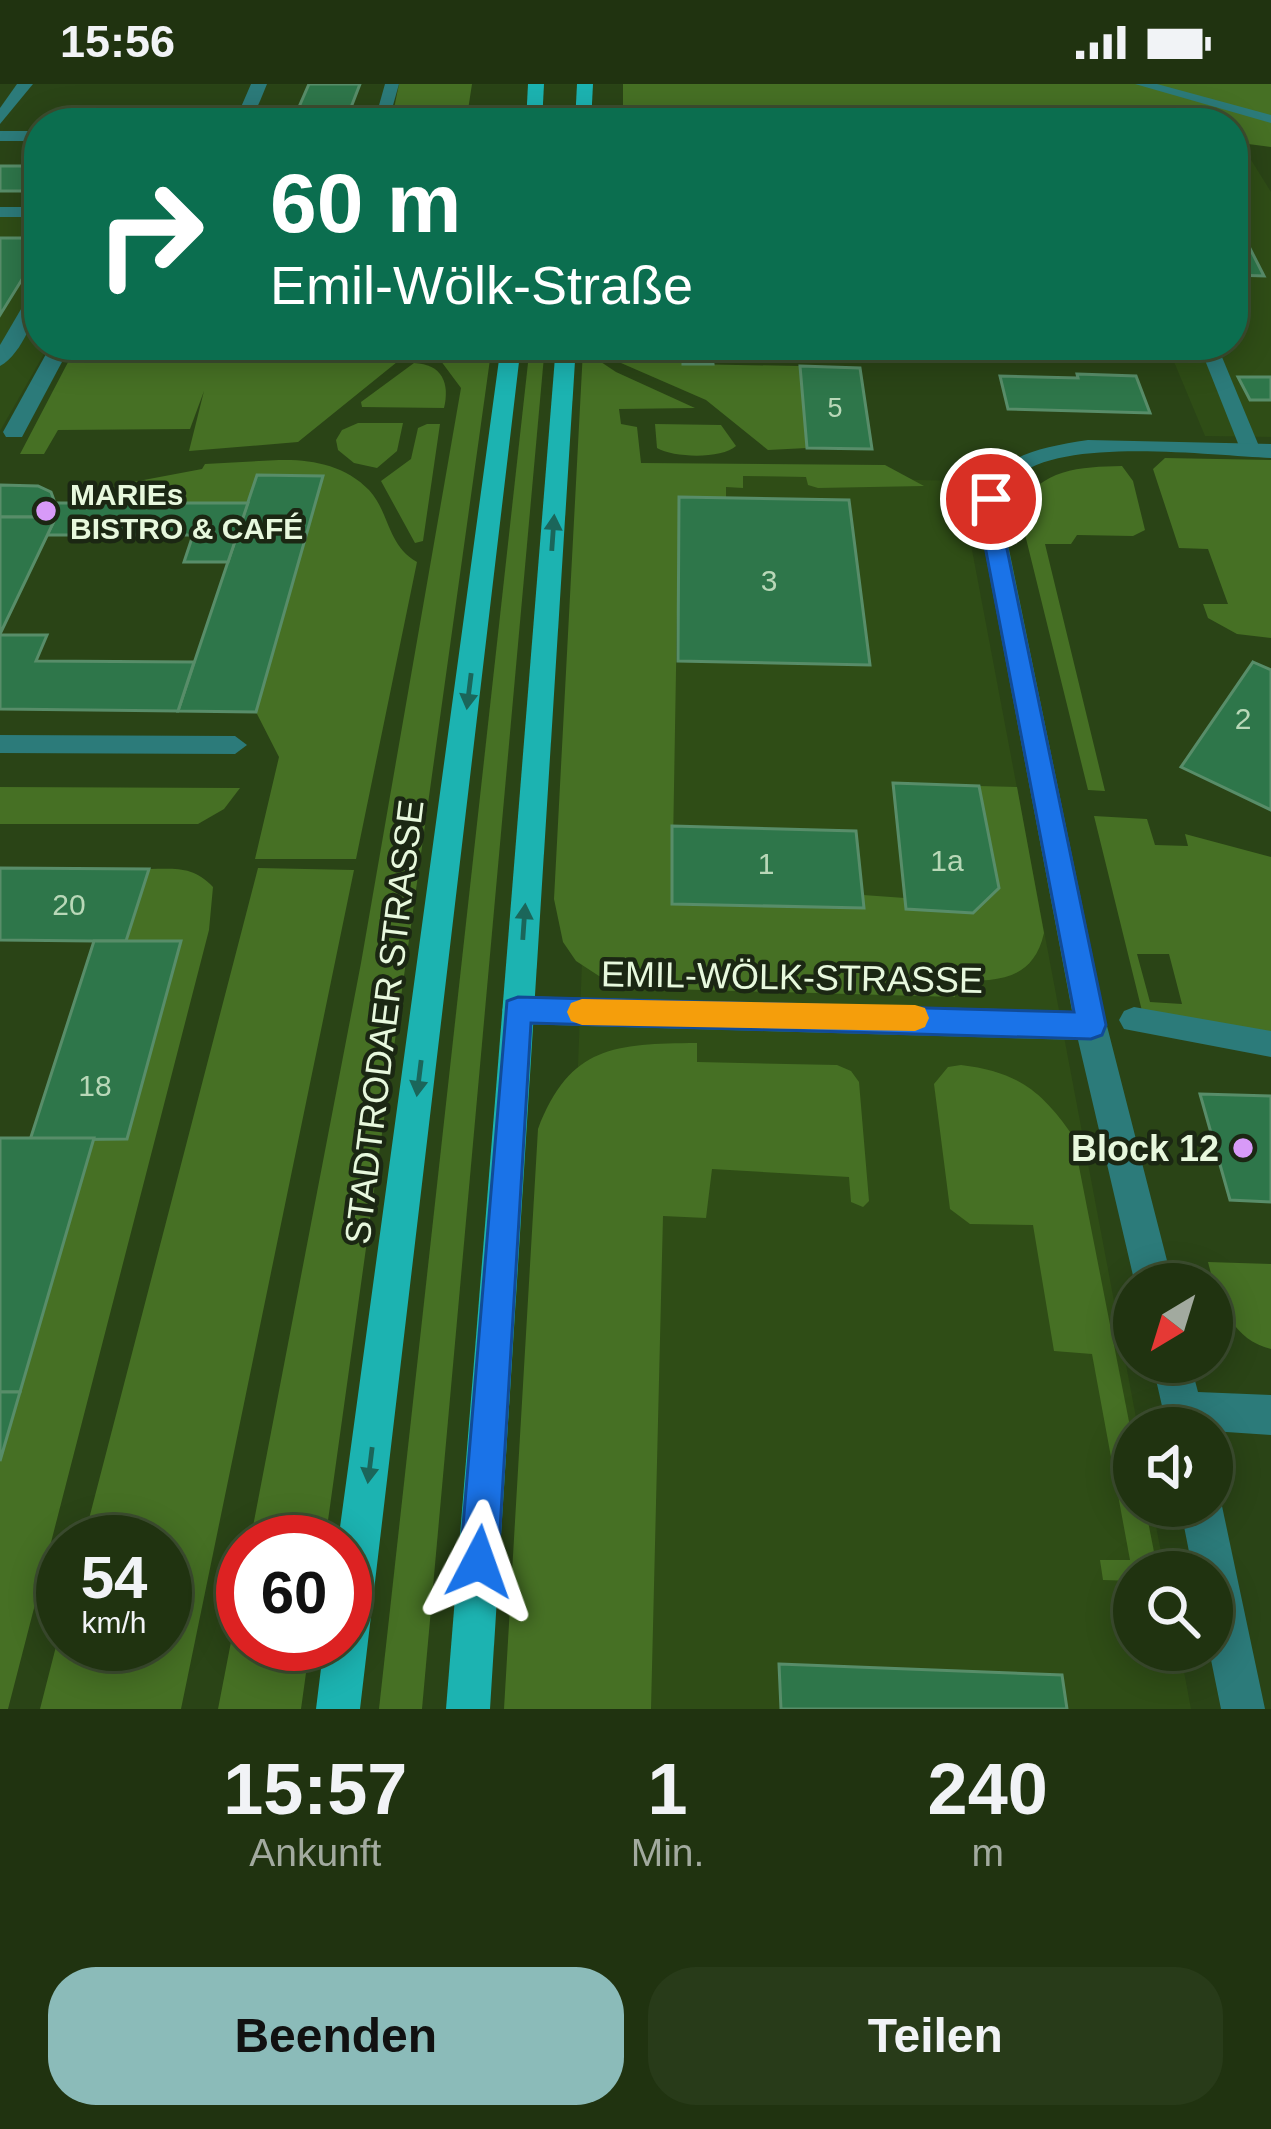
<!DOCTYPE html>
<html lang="de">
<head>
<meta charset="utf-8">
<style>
  body { margin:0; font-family:Arial,sans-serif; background:#283b19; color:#f1f3f6; height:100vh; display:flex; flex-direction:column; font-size:45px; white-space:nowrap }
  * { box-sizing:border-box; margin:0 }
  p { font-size:39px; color:#a2aa9f }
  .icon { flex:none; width:66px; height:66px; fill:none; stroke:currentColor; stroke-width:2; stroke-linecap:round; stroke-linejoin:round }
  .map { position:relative; height:1625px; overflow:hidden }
  .details { display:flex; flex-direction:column; background:#203310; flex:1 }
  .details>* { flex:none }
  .guide { position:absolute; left:24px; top:24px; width:1224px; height:252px; border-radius:48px; box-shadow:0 6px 30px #0003,0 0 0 3px #3d4e30; background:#0b6e4f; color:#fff; overflow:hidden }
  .needle { width:78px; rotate:218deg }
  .tools { position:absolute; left:1113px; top:1179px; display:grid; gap:24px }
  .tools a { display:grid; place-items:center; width:120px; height:120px; border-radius:50%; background:#203310; box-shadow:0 6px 30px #0003,0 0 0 3px #3d4e30; font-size:60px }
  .speed { position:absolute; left:36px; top:1431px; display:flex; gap:24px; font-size:60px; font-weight:700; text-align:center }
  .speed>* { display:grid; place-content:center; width:156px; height:156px; border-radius:50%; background:#203310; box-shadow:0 6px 30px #0003,0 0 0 3px #3d4e30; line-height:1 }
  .speed small { font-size:30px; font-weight:400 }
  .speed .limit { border:18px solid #d22; background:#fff; color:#111 }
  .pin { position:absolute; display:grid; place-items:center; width:102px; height:102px; color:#fff; margin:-51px; border:6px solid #fff; border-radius:50%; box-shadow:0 3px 12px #0007 }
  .me { position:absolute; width:132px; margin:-66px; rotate:4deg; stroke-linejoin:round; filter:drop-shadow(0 0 9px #0008) }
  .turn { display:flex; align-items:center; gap:42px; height:252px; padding:0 48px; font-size:54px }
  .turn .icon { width:156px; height:156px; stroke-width:2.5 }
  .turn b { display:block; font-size:84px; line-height:102px }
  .eta { display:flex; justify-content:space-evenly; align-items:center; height:204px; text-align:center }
  .eta b { font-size:72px; font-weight:700; line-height:84px }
  .cta { display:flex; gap:24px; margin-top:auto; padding:24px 48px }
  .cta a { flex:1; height:138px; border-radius:48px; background:#8bbbb9; color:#111; font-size:48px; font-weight:700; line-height:138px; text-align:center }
  .cta a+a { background:#283b19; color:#f1f3f6 }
  .status { display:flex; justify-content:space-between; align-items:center; height:84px; padding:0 60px; background:#203310; direction:ltr }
  .status svg { height:33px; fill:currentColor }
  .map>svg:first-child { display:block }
</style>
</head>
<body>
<div class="status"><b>15:56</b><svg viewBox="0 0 49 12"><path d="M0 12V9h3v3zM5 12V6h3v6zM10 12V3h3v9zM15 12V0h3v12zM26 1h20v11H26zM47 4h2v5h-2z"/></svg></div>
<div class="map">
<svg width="1271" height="1625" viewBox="0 0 1271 1625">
  <rect width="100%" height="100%" fill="#2a4416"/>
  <g fill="#2f4d16">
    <polygon points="1233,58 1240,58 1271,108 1271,353 1205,352 1167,261 1233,261"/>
    <polygon points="0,131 39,131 39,261 49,261 0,347"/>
    <polygon points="601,388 959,397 1138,1344 1134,1422 1152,1422 1165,1488 1134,1488 1134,1566 1180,1566 1191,1625 553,1625"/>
  </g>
  <g fill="#467024" fill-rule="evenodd">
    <polygon points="399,0 472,0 466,39 391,39"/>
    <polygon points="623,0 1271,0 1271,63 1233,58 1233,39 623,39"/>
    <polygon points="77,261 93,261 88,274 146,274 152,261 164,261 159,274 229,274 235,261 247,261 243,274 301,275 306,261 411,261 402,274 298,358 189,367 204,307 190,345 58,346 44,370 20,370"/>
    <polygon points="429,261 492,261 325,1458 250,1458 361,879 461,304"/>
    <polygon points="530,261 545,261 422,1625 379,1625"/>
    <polygon points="601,261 688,261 683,266 684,280 800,282 807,364 768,366 706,316 621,279"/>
    <path d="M583,266l33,22 79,36 -76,1 2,15 16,3 4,36 244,2 39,21 -106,2 -10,-3 -2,-8 -63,-1v12l-17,-1v11l-47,-1 -7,406 191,4v-12l42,3 1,11 67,4 26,-26 -20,-101 38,1 27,146c-11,48 -46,48 -90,48l1,16 -322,-9 -34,-12 -23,-15 -13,-19 -9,-43z"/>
    <path d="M414,279c28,1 36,20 30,45l-82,-1 -1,-5z"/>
    <polygon points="358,339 403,339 397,367 377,384 354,379 338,366 336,356 342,346"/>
    <polygon points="427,340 440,340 423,457 415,459 381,397 411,375 418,344"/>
    <path d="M655,340l66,1 15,21c-14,13 -62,12 -79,2z"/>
    <polygon points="1165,374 1271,376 1271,554 1237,550 1208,534 1203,520 1228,520 1208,465 1179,464 1153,385"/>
    <path d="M279,376c32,-1 66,5 90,30 21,23 18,55 48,72l-61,297h-101l24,-102 -23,-45 66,-236 -64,-1 -12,28h-156l6,-14 106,-20 3,-5z"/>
    <path d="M1122,382l11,15 12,49 -12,6 -56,-1 -6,9h-26l60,247 -17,-1 -69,-280c21,-42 61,-43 103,-44z"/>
    <polygon points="0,703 240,704 224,725 198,740 0,740"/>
    <path d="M1094,732l53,3 8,26 33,1 -3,-12 86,23v175l-128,-17zM1137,870h32l13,50 -32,-2z"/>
    <polygon points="258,784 354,786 181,1625 40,1625 63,1535 63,1560 165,1560 165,1458 83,1458"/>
    <path d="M149,785c27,0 44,-3 64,18l-4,43 -201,779h-8v-248l94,-323 33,1 54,-197 -55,-1z"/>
    <path d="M697,959v19l140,3 14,6 8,11 10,119 -6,6 -12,-5 -2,-25 -137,-8 -6,49 -43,-2 -12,493h-147l34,-580c32,-84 77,-85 159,-86z"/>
    <path d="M961,981c56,7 80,25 112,71l61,311v59h11l13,66h-24v9l-31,-1 -3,-20h30l-38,-206 -38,-3 -21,-126 -63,-1 -20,-15 -16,-125 14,-17z"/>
    <path d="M1208,1178l63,2v85c-40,-9 -54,-51 -63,-87z"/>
    <polygon points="243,1496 243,1560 310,1560 301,1625 218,1625"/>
  </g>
  <g fill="#2e764a" stroke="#588d69" stroke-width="3">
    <polygon points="309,0 360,0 345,39 292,39"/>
    <rect x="0" y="82" width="39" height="25"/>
    <polygon points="1233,133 1234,133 1264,192 1233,191"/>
    <polygon points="0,154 39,154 39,168 0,231"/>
    <polygon points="683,265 711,265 713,280 683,280"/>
    <polygon points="800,282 860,284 872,365 807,364"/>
    <polygon points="1077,290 1136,292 1150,329 1008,325 1000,292 1078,294"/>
    <polygon points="1238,293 1271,293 1271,316 1250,316"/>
    <polygon points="257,391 323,392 256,628 178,627"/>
    <polygon points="0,401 38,402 51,408 55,419 248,419 228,478 184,478 193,451 47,451 56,433 0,433"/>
    <polygon points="679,413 849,416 870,581 678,577"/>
    <polygon points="0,433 56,433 0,550"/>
    <polygon points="0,551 47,551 36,577 194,578 178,627 0,625"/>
    <polygon points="1253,578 1271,586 1271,726 1181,683"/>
    <polygon points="893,699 979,702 999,804 973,829 906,825"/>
    <polygon points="672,742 856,747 864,824 672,820"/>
    <polygon points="0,784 149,785 126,857 94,857 0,856"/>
    <polygon points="94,857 181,857 127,1055 30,1056"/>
    <polygon points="1200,1010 1271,1012 1271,1118 1230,1116"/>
    <polygon points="0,1054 94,1054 20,1308 0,1308"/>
    <polygon points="0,1308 20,1308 0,1377"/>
    <polygon points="779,1580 1062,1591 1067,1625 781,1625"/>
  </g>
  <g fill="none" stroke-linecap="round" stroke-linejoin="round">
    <g fill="#2c7b7a" fill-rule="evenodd">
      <polygon points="385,0 399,0 388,39 374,39"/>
      <polygon points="1135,0 1157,0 1271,31 1271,39"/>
      <path d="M39,203c0,25 -17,67 -39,79v-21l31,-53z"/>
      <polygon points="1199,261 1217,261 1261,367 1258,371 1241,367"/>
      <polygon points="0,651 235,652 247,661 235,670 0,669"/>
      <polygon points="1134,923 1271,947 1271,973 1124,945 1119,936 1124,927"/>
    </g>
    <g fill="#2c7b7a" fill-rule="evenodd">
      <polygon points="17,0 33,0 0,40 0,24"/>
      <path d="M251,0h16c-11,26 -12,39 -42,39l13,-9z"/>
      <rect x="0" y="47" width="39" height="10"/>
      <rect x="0" y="123" width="39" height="10"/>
      <polygon points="51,261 71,261 22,353 6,353 3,348"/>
      <path d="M1088,356l183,4v14c-59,-2 -216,-23 -257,22 -10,12 -10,30 -10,45l103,501 66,258h-38l-57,-244 -560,-16 -11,-4 -5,-10 5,-10 11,-4 554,15 -92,-486c4,-68 50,-76 108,-85z"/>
      <polygon points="1152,1278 1190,1278 1198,1308 1271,1311 1271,1351 1167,1344"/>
      <polygon points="1212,1406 1222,1422 1265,1625 1221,1625 1209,1566 1212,1488 1193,1488 1180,1422 1212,1422"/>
    </g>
    <g fill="#1cb3b1" fill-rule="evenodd">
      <polygon points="528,0 544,0 542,39 526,39"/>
      <polygon points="577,0 593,0 591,39 575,39"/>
      <polygon points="501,261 521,261 360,1625 316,1625 324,1560 345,1560 345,1458 338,1458"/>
      <polygon points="556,261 576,261 490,1625 446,1625"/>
    </g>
  </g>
  <defs><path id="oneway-solid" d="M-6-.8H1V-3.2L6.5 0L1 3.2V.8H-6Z" transform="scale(3)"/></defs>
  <g fill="#1b665a">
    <use href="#oneway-solid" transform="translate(553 449) rotate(-86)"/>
    <use href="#oneway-solid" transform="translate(469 607) rotate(97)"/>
    <use href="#oneway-solid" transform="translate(524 838) rotate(-86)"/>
    <use href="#oneway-solid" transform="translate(419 994) rotate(97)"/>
    <use href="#oneway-solid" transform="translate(370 1381) rotate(97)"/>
  </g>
  <polygon fill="#1a73e8" stroke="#114b97" stroke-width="3" points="991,408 1002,415 1002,441 1106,941 1102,951 1091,955 531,939 498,1478 492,1492 479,1498 465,1492 460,1478 507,917 518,913 1074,928 981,441 981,415"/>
  <polygon fill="#f59e0b" points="582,915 915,921 925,924 929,934 925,943 915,947 582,941 571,937 567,928 571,919"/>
  <g fill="#d89af8" stroke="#1b2713" stroke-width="4.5">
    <circle cx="46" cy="427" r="12"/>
    <circle cx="1243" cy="1064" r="12"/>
  </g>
  <g text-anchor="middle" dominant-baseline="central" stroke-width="9" stroke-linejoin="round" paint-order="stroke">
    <g font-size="27" fill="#b9d8b8">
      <text x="835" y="324">5</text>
    </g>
    <g font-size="30" font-weight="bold" fill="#e7f8dd" stroke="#1b2713" text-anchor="start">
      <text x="70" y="410">MARIEs<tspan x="70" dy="34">BISTRO &amp; CAFÉ</tspan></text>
    </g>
    <g font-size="30" fill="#b9d8b8">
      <text x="769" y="496">3</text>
      <text x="1243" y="634">2</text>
      <text x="947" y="776">1a</text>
      <text x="766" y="779">1</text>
      <text x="69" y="820">20</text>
      <text x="95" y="1001">18</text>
    </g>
    <g font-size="36" fill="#e7f8dd" stroke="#1b2713">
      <text transform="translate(792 893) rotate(1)">EMIL-WÖLK-STRASSE</text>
      <text transform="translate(384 938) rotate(-83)">STADTRODAER STRASSE</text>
    </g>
    <g font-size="36" font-weight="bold" fill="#e7f8dd" stroke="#1b2713" text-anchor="end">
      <text x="1219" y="1064">Block 12</text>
    </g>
  </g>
</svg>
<div class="tools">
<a><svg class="needle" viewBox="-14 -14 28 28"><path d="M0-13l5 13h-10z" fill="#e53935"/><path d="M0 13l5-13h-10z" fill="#a2aa9f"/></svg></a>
<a><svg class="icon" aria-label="sound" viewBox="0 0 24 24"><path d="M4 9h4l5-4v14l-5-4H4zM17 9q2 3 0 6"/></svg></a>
<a><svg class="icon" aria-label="search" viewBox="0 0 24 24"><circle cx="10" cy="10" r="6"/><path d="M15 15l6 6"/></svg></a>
</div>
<div class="speed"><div>54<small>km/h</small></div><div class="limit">60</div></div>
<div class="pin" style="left:991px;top:415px;background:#d93025"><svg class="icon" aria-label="arrive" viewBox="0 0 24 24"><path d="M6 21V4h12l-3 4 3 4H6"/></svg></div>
<svg class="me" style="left:479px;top:1478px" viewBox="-20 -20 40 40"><path d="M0-17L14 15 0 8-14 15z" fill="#1a73e8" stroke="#fff" stroke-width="4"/></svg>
<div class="guide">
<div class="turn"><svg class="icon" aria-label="right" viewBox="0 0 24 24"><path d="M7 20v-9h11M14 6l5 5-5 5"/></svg><div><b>60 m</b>Emil-Wölk-Straße</div></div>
</div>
</div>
<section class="details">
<div class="eta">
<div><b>15:57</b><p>Ankunft</p></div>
<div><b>1</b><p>Min.</p></div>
<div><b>240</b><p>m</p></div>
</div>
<div class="cta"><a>Beenden</a><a>Teilen</a></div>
</section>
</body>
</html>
